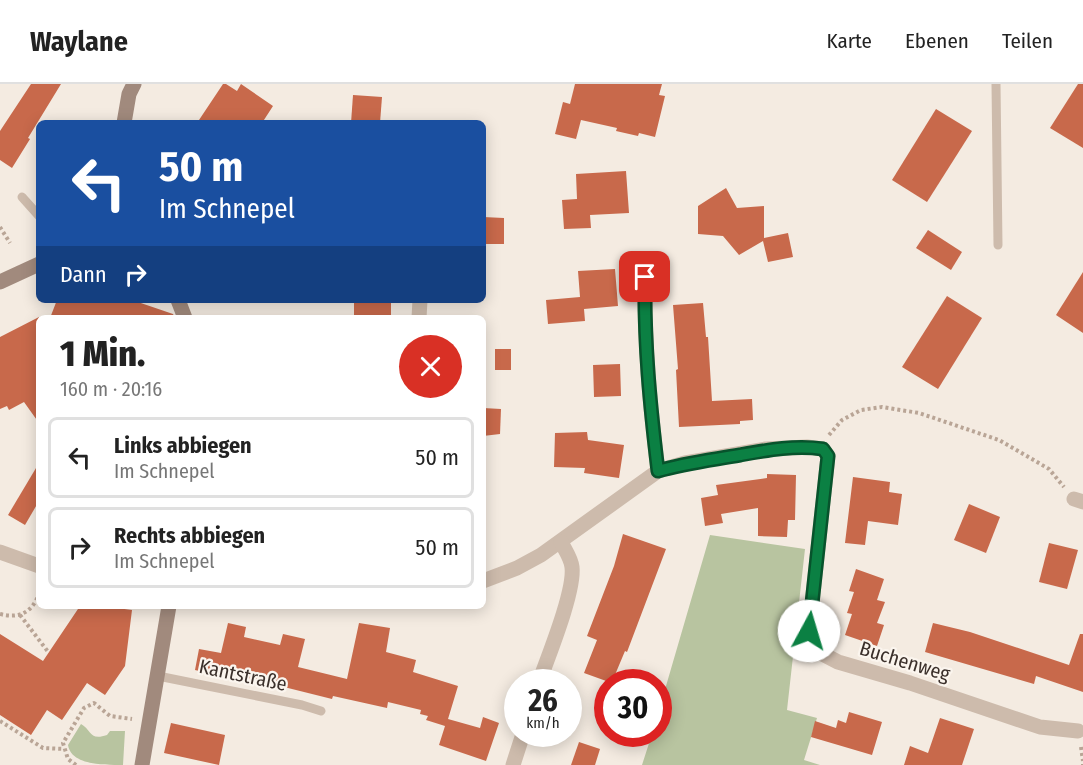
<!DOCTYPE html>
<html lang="de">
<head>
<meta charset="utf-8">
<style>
  body { margin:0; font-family:"Fira Sans Condensed",sans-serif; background:#f6f6f6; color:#222; height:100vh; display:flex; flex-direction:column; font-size:22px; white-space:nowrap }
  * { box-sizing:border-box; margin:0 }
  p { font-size:20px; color:#767676 }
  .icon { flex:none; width:33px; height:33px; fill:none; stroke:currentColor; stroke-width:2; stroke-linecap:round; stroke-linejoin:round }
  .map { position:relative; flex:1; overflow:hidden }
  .drawer { position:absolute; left:36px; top:231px; width:450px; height:294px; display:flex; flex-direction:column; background:#fff; border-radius:9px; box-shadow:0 3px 15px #0003 }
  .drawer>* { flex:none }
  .hud { position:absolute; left:36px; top:36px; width:450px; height:183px; border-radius:9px; box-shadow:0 3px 15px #0003; background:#1a4fa0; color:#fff; overflow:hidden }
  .speed { position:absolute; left:504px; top:585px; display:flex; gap:12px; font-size:30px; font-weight:700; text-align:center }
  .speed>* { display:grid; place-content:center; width:78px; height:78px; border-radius:50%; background:#fff; box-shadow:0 3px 15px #0003; line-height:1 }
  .speed small { font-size:15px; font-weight:400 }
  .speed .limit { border:9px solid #d22; background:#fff; color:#111 }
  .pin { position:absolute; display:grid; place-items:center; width:51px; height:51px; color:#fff; margin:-26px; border-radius:12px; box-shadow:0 3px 9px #0006 }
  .me { position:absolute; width:66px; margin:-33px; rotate:6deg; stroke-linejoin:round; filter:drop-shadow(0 0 4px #0008) }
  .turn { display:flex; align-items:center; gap:21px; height:126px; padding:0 24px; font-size:27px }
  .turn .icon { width:78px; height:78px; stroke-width:2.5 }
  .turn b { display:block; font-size:42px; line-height:51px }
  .then { display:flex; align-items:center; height:57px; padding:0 24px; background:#0003; gap:12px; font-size:22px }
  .round { display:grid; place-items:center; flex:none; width:63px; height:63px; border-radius:32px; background:#f6f6f6 }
  .head { display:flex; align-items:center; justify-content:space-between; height:102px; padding:0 24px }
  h1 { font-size:36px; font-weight:800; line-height:45px }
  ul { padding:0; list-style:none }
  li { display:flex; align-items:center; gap:18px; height:81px; margin:0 12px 9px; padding:0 12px; border:3px solid #e0e0e0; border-radius:9px }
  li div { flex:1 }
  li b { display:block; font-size:22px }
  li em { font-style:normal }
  header { display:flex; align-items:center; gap:36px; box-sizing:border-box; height:84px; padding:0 30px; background:#fff; border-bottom:2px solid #e0e0e0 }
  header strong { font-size:28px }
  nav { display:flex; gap:33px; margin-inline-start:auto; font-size:21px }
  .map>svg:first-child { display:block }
</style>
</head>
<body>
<header>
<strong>Waylane</strong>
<nav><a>Karte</a><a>Ebenen</a><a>Teilen</a></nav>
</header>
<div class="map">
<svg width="1083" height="681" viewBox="0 0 1083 681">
  <rect width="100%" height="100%" fill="#f4ebe1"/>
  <g fill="#b8c4a0">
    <polygon points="710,451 805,465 787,626 817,634 804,676 820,681 642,681 652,650 658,650 659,626"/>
    <path d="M81,640c11,6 8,17 26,11l3,-4h15l-2,34c-20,0 -52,0 -55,-20z"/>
  </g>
  <g fill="#c8694b">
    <polygon points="31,0 61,0 28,54 30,55 12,84 0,76 0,47"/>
    <polygon points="223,0 226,0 237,7 241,0 273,22 262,39 197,39"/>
    <polygon points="575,0 662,0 659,11 665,12 655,53 639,49 638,52 616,47 617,44 581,36 576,55 555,50 563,18 570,20"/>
    <polygon points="1078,0 1083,0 1083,64 1050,44"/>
    <polygon points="353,11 382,13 380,39 351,39"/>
    <polygon points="936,25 972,47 927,118 892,96"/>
    <polygon points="626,87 629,129 590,131 591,144 564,145 562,116 577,115 576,90"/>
    <polygon points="726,104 737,124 764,122 764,154 788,149 793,173 768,178 763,157 739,171 723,152 698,150 698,122"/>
    <polygon points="483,133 504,134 504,160 483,160"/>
    <polygon points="928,146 962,168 951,186 916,164"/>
    <polygon points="615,185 618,222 584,225 585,237 548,240 546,216 580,213 578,187"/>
    <polygon points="1083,188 1083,249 1056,231"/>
    <polygon points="947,212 982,234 938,305 902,283"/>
    <polygon points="57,216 132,216 173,230 175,234 50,234"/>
    <rect x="354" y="216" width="37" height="18"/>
    <polygon points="703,219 706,253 708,253 712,317 752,315 753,336 740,337 740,340 679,343 676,286 678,285 673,221"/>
    <polygon points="39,233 39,339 24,318 9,326 7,322 0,325 0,253"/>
    <rect x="495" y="265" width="16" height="21"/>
    <polygon points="620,280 621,312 594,313 593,281"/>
    <polygon points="483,324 501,325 500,350 483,352"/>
    <polygon points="587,348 588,356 624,361 619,394 584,389 585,384 554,383 555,349"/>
    <polygon points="39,379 39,417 25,441 8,431"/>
    <polygon points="767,390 796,391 795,436 788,436 787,453 758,452 758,424 721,430 723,439 705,442 701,414 718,411 716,401 767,394"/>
    <polygon points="853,393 890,398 889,408 902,410 898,441 868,437 865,461 845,459"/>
    <polygon points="969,420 1000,433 986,469 954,456"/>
    <polygon points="623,450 666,465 627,568 625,567 612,598 609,598 584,589 597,556 587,552 614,482"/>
    <polygon points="1049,459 1078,466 1067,505 1039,498"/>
    <polygon points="856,485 884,495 877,516 885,518 877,539 884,541 877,562 845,551 852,530 847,529 854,508 849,507"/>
    <polygon points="80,522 102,522 132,526 125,582 105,611 87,599 62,636 47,626 31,651 0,631 0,550 43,577"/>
    <polygon points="228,539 246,543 244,553 280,561 283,550 305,555 298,583 347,595 359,539 390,544 386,568 416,576 413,588 458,602 448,635 480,644 483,633 499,639 486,677 439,661 445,642 426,636 428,632 420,630 421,626 388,618 387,624 333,612 332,615 212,585 211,590 195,586 199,565 221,569"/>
    <polygon points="933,539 970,548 1069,581 1080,550 1083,550 1083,608 1036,592 1034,600 925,568"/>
    <polygon points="849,628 882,638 872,671 811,653 815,637 836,644 838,636 846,639"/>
    <polygon points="940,634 974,645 962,681 904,681 910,662 928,669"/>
    <polygon points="171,639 225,651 219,681 164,669"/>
    <polygon points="579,658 600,665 595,681 571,681"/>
  </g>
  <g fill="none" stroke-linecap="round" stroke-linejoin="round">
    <g stroke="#b9a596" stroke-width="4" stroke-dasharray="3 3" stroke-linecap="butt">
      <polyline points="0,143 10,159"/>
      <polyline points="829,351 842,336 861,326 882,323 919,329 999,356 1049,385 1064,403"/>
      <path d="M0,530c20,5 32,-2 39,-20"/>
      <polyline points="20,531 49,569"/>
      <polyline points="0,637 43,664 64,665"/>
      <polyline points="1081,663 1083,677"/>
      <polyline points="76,681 68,675 63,659 84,624 94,619 110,632 132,635"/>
      <polyline points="1083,681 1083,680"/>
    </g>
    <g stroke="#cdbbac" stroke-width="9">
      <polyline points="996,0 998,161"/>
      <polyline points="22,113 39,132"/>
      <polyline points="158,592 302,621 321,627"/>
    </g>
    <g stroke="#cdbbac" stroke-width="15">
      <path d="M645,193c-1,66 5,128 13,194"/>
      <polyline points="419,234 420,216"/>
      <polyline points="1074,415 1083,418"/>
      <polyline points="0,468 39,482"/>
      <polyline points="483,497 517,484 541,471 658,387 685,379 766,365 807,363 823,365 828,372 809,547 811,558 815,566 838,578 910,599 1040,643 1078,647"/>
      <path d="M539,598c9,-25 36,-91 33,-115 -1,-9 -7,-17 -11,-25"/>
      <polyline points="513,681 523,650"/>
    </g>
    <g stroke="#a18a7d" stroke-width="15">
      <polyline points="124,39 129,10 134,0"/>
      <polyline points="0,198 39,180"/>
      <polyline points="178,216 185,234"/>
      <polyline points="142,681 169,522"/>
    </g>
  </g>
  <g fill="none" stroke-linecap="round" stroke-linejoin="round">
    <g stroke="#07532c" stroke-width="15">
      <path id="route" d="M645,193c-1,66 5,128 13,194 27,-8 54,-11 82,-16 28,-5 55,-10 83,-6l5,7 -19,175"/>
    </g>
    <use href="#route" stroke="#0b8043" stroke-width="10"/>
  </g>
  <g text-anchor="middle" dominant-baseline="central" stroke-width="4.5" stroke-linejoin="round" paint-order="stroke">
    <g font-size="20" fill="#3b302b" stroke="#fbf5ee">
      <text transform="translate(905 577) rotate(17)">Buchenweg</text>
      <text transform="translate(243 591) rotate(12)">Kantstraße</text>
    </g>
  </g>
</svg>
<div class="speed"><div>26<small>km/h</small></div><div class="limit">30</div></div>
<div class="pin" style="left:645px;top:193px;background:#d93025"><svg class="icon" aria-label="arrive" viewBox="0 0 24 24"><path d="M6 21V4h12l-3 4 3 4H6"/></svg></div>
<svg class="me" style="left:809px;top:547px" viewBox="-20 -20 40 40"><circle r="19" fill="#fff"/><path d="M0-13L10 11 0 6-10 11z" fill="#0b8043"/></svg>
<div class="hud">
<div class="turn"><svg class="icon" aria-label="left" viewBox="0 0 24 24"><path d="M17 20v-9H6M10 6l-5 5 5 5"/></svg><div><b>50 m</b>Im Schnepel</div></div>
<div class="then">Dann<svg class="icon" aria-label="right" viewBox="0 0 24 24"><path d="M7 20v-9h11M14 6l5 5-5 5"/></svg></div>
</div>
<section class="drawer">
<div class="head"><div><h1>1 Min.</h1><p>160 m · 20:16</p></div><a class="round" style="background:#d93025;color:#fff"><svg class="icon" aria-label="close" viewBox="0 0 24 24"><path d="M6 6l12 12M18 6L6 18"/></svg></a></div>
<ul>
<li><svg class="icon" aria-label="left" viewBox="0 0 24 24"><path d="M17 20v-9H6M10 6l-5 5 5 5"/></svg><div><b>Links abbiegen</b><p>Im Schnepel</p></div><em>50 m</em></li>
<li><svg class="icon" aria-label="right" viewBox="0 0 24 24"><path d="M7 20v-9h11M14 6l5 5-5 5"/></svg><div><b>Rechts abbiegen</b><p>Im Schnepel</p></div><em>50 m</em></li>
</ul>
</section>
</div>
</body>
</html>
